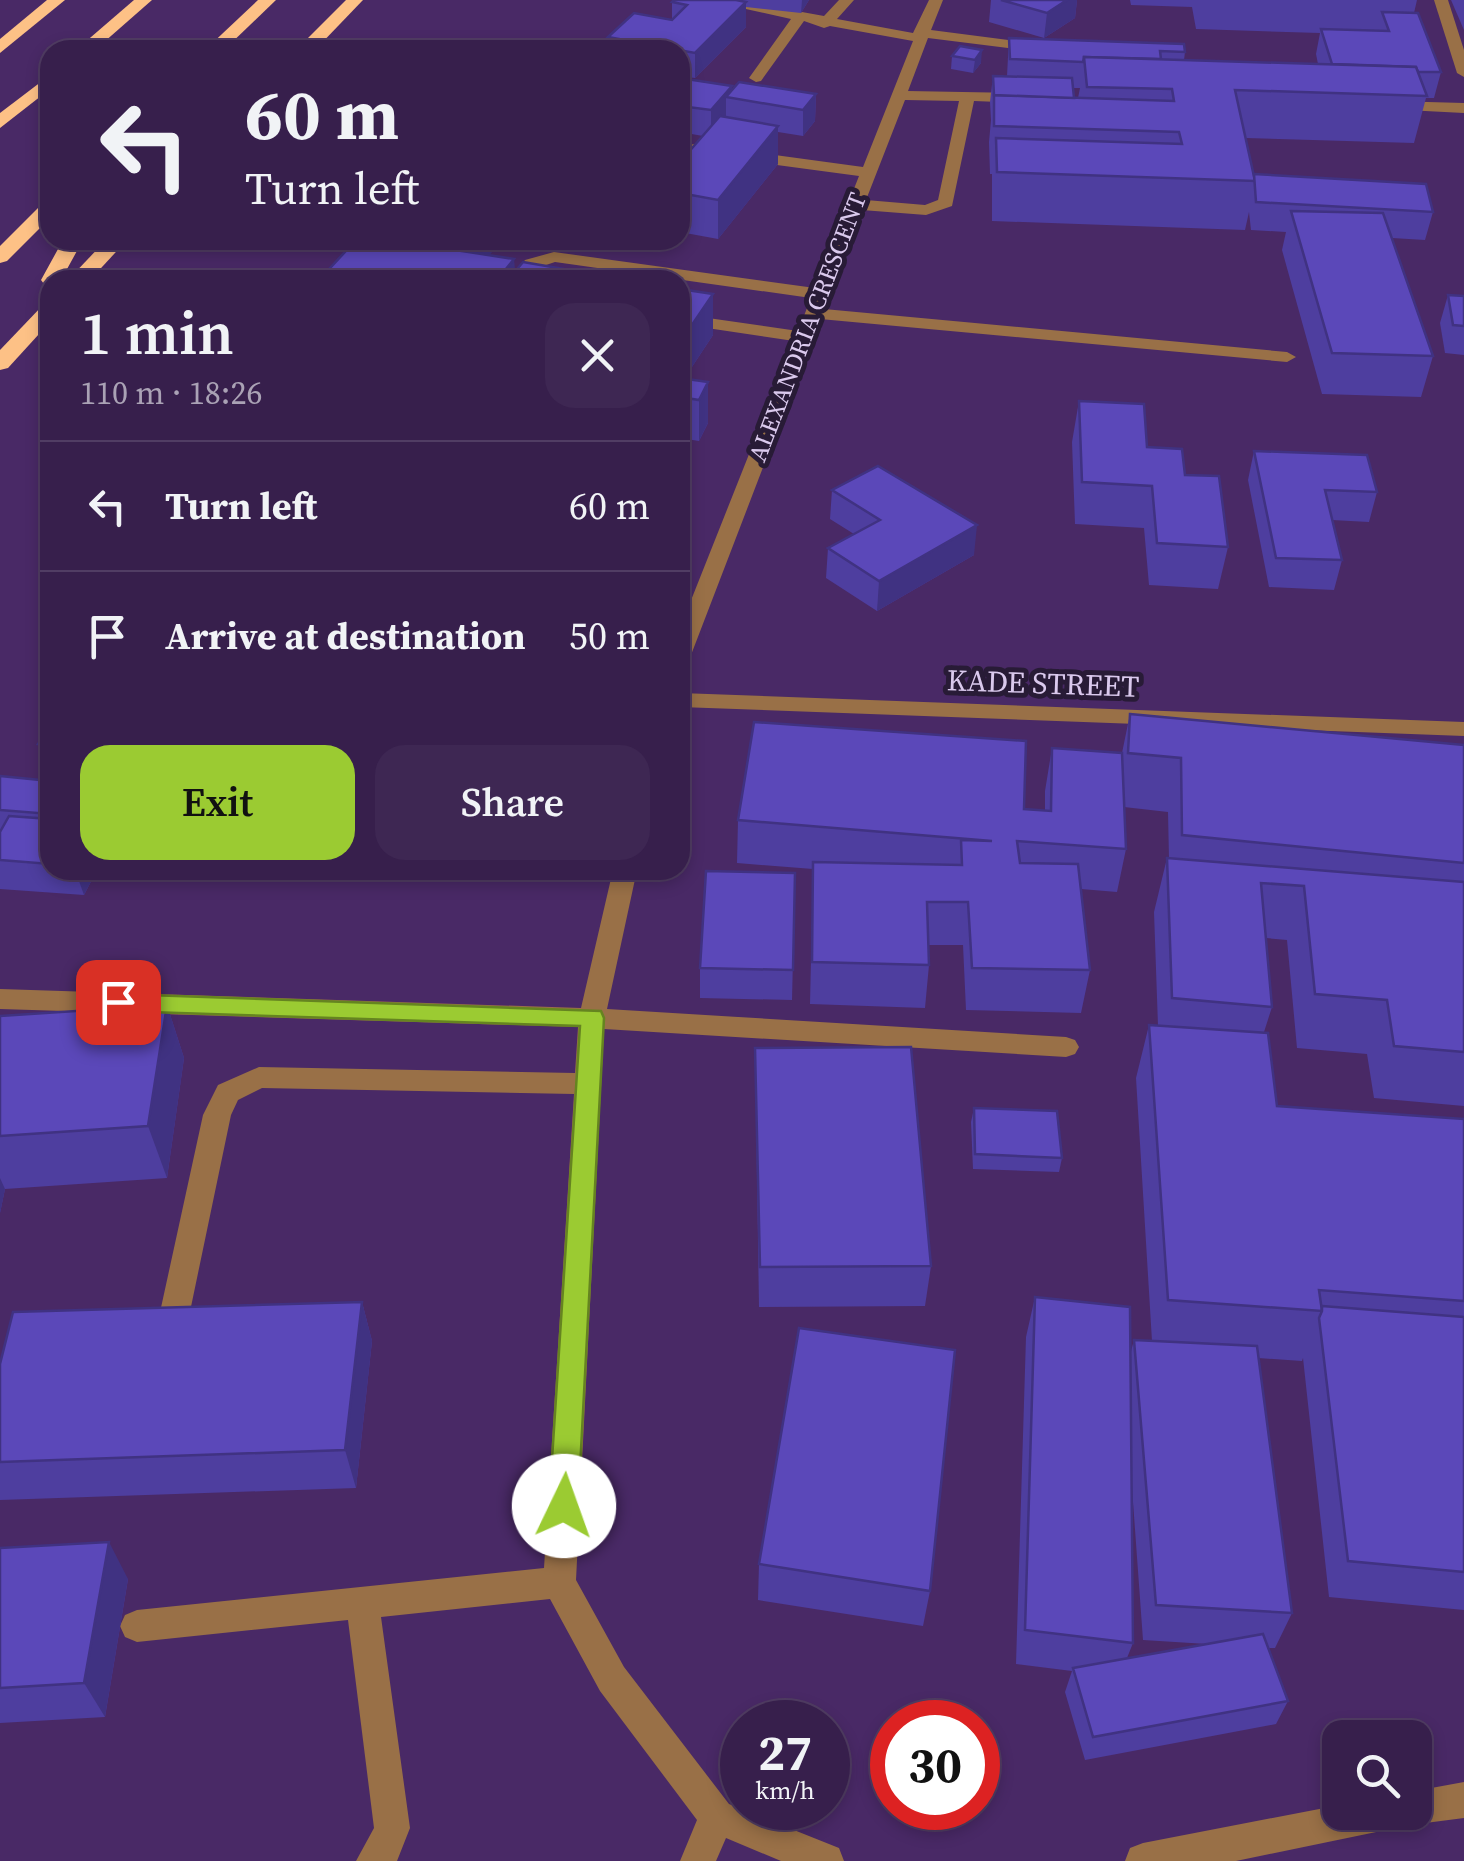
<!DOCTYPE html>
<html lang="en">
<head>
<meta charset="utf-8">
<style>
  body { margin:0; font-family:"Source Serif 4",serif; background:#3e2753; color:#f1f3f6; height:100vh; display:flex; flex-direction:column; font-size:38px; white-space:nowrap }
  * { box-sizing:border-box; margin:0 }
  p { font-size:32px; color:#aaa2b5 }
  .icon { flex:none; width:55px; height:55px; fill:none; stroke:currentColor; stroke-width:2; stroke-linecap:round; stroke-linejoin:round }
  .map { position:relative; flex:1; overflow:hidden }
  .side { position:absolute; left:40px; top:270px; width:650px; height:610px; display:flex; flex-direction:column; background:#371f4c; border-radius:30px; box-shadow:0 5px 15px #0003,0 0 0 2px #513d64 }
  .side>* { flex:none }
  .guide { position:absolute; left:40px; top:40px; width:650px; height:210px; border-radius:30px; box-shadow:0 5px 15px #0003,0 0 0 2px #513d64; background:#371f4c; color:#f1f3f6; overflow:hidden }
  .fabs { position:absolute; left:1322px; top:1720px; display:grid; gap:20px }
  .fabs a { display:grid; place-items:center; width:110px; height:110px; border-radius:20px; background:#371f4c; box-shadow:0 5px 15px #0003,0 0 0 2px #513d64; font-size:50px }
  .speed { position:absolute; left:720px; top:1700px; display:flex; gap:20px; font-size:50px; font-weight:700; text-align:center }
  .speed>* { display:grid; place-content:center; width:130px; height:130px; border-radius:50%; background:#371f4c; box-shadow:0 5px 15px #0003,0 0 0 2px #513d64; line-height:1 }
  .speed small { font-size:25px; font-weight:400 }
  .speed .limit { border:15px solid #d22; background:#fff; color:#111 }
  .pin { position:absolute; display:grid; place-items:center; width:85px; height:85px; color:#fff; margin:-42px; border-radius:20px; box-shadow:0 5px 15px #0006 }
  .me { position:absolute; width:110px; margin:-55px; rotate:3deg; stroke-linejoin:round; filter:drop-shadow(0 0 8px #0008) }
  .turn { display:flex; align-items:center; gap:35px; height:210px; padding:0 40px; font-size:45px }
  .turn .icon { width:130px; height:130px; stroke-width:2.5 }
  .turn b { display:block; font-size:70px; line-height:85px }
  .round { display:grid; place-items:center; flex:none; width:105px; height:105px; border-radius:30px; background:#3e2753 }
  .headline { display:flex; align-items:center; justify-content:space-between; height:170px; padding:0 40px }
  h1 { font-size:60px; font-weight:600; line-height:75px }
  .button { display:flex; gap:20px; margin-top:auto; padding:20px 40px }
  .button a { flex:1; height:115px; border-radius:30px; background:#9bcb32; color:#111; font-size:40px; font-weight:600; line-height:115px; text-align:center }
  .button a+a { background:#3e2753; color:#f1f3f6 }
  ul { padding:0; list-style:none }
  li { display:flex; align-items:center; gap:30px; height:130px; padding:0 40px; border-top:2px solid #513d64 }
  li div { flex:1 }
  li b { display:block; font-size:38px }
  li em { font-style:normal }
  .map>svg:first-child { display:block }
</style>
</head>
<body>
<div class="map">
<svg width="1464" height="1861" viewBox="0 0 1464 1861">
  <rect width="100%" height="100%" fill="#492966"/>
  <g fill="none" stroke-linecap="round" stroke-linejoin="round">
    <g fill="#997047" fill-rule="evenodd">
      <path d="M705,0h30l89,16 15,-16h15l-17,19 76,14 16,-33h14l-12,30 108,14 7,4 -7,4 -111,-14 -20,53 113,2 8,5 -8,5 -47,-2 -22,105 -26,9 -64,-5 -38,99 463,43 9,5 -9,5 -467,-43 -129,336 -11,7v-34l114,-287 -114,-17v-10l118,17 13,-33 -256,-36 -18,6 -10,12h-18l16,-20 29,-8 261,36 44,-112 -164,-22 -15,2v-10l15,-2 168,23 50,-126 -83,-15 -6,2 -20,-7 -43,60 -5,1 -7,-4 42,-59zM905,100l54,1 -21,99 -13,5 -59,-5z"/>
      <polygon points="1434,0 1448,0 1464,50 1464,77 1457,73"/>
      <polygon points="1391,101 1464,103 1464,113 1386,109 1383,106"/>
      <polygon points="680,693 1464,722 1464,736 680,707"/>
      <polygon points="613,870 637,870 607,1009 1066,1037 1075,1040 1079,1047 1075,1054 1066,1057 604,1029 576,1580 624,1667 729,1804 839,1848 844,1861 781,1861 726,1838 716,1861 680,1861 697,1820 600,1691 550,1599 381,1617 410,1828 397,1861 356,1861 374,1828 348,1620 137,1642 125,1637 120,1626 125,1615 137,1610 544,1568 574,1094 262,1088 238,1100 231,1115 187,1326 183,1335 172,1339 161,1335 157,1326 203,1115 218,1085 259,1067 575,1073 578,1027 0,1009 0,989 581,1008"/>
      <polygon points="1464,1782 1464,1818 1410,1825 1236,1861 1125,1861 1130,1848 1143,1843 1340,1805 1340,1812 1415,1812 1415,1791"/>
    </g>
    <g fill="#fdc186" fill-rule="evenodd">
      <polygon points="47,0 65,0 0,53 0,39"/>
      <polygon points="134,0 152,0 95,50 76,50"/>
      <polygon points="258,0 276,0 224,50 205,50"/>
      <polygon points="346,0 363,0 315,50 296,50"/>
      <polygon points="50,75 50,89 0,128 0,113"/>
      <polygon points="50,201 50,218 7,261 0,263 0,246 43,203"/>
      <polygon points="63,240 83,240 61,280 50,280 50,286 44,284 41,280"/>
      <polygon points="106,240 127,240 90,280 68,280"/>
      <polygon points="50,303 50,322 8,368 0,370 0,350 43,305"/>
    </g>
  </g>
  <g fill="#4e3e9f" fill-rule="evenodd">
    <polygon points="674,0 809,0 801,13 746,7 746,27 695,78 680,76 680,50 608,50 608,37 672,20 672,2"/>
    <polygon points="991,0 1077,0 1075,18 1044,38 989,22"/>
    <path d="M1130,0h287l-3,13 27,59 -7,26h-8l-12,45 -168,-5 8,36 179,38 -8,28 -33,-2 41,118 -12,41 -99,-3 -40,-144 4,-18 -35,-2 -2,-18 -4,18 -253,-9v-47h-2l-1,-32 2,-22 -1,-18 3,-26h14l2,-38 176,14 -1,8 134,4 -2,-10 4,-21 -124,-4 -4,-22 -61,-2zM1073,88h7l-2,10h-4z"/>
    <polygon points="1451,0 1464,0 1464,30"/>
    <polygon points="960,46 981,63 973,73 951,69 952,56"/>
    <polygon points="680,78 732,90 816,94 815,121 803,136 778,132 778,164 718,239 680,232 680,162 703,136 680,132"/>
    <polygon points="680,289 713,335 684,379 708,382 708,423 699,441 680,438"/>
    <polygon points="1448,295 1464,296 1464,355 1445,353 1440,323"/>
    <polygon points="1079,401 1147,447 1228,547 1218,589 1149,585 1144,528 1075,524 1072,442"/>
    <polygon points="1254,451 1377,492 1369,522 1332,520 1342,560 1334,590 1269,587 1248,480"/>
    <polygon points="832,490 974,555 877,611 826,578 828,548 854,534 830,519"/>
    <path d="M1130,714l334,31v361l-90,-8 -7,-44 -70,-6 -10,-108 -21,-2 6,69 -8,25 13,74 187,13v491l-135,-13 -26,-239 -1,3 -44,-3 34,255 -17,35h-6l19,53 -12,23 -191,36 -20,-68 7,-21 -56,-7 10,-327 9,-40 95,58 4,-15 18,1 -16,-263 13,-53 9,1 -4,-114 13,-54 2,1 -1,-47 -44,-5 2,42 -9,43 -36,-3 9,81 -9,43 -115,-3 -3,-65h-34v20l-4,43 -115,-4 3,-135 -76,-6 1,-43 286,-11 21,2v-20l7,-43 70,5zM1132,1488l11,152 64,4 -80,14 6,-15z"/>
    <polygon points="50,727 50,779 38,744"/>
    <polygon points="0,776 50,781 50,870 97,870 84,895 0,889"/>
    <polygon points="795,873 792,1000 700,998 700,968"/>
    <polygon points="167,1005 184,1058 167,1178 5,1189 0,1213 0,1016"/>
    <polygon points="755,1048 931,1266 925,1306 759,1307"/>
    <polygon points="974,1108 1062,1158 1059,1172 973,1169 971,1122"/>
    <polygon points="362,1302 372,1341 356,1488 0,1500 0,1364"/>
    <polygon points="0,1548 128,1579 105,1717 0,1723"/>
    <polygon points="759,1564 930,1591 923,1626 758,1600"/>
  </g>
  <g fill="#403282">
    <polygon points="802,0 809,0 801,13"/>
    <polygon points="1067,0 1077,0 1075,18 1044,38 1047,13"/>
    <polygon points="746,2 746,27 695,78 695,53"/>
    <polygon points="982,50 981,63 973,73 975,60"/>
    <polygon points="732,86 732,98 726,97 726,120 711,137 711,110"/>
    <polygon points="816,94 815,121 803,136 803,110"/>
    <polygon points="778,126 778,164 718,239 718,200"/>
    <polygon points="456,240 502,240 469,280 449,249"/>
    <polygon points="514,259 516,280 497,280"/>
    <polygon points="713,294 713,335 682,382 681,341"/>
    <polygon points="708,382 708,423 699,441 699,400"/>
    <polygon points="977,525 974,555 877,611 879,581"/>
    <polygon points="75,870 97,870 84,895"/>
    <polygon points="167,1005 184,1058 167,1178 148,1126"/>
    <polygon points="0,1178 5,1189 0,1213"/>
    <polygon points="362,1302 372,1341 356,1488 345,1450"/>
    <polygon points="109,1542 128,1579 105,1717 84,1683"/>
  </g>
  <g fill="#5b48b9" stroke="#403282" stroke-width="2.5">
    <polygon points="674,0 736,0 746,2 695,53 608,37 634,13 672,20 687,5 672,2"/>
    <polygon points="1001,0 1067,0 1047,13"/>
    <polygon points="1382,12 1418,13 1441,72 1418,72 1416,67 1332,64 1321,29 1389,31"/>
    <polygon points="1009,38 1184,44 1185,52 1160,51 1161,59 1084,57 1083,62 1010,59"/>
    <polygon points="960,46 982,50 975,60 952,56"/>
    <polygon points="1084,57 1416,67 1427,96 1235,90 1255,181 997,172 996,138 1182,144 1179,132 994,126 994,95 1174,101 1172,89 1087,87"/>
    <polygon points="993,76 1072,78 1074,98 994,95"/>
    <polygon points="680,78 732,86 711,110 680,106"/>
    <polygon points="739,82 816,94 803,110 726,97"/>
    <polygon points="720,116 778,126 718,200 680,193 680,162"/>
    <polygon points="1254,174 1426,184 1433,212 1256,202"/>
    <polygon points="1291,211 1383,213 1433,356 1332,353"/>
    <polygon points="356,240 456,240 449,249 514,259 497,280 319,280"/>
    <polygon points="523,262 628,280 508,280"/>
    <polygon points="680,289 713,294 681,341 680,341"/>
    <polygon points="1448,295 1464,296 1464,326 1453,325"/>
    <polygon points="680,378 708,382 699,400 680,397"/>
    <polygon points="1079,401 1144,404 1147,447 1182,449 1185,475 1219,476 1228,547 1157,543 1152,486 1082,482"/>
    <polygon points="1254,451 1367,455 1377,492 1325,490 1342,560 1276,558"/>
    <polygon points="878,466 977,525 879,581 828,548 880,520 832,490"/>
    <polygon points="1130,714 1464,745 1464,863 1182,835 1181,758 1128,753"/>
    <polygon points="754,722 1026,741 1024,809 1051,811 1052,748 1122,753 1126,849 1017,841 1020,863 1078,864 1090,970 972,968 968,902 927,902 929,965 812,962 813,862 962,865 961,840 992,841 738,820"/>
    <polygon points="50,727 50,746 38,744"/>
    <polygon points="0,776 50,781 50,814 0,810"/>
    <polygon points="9,816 50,819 50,864 0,860 0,832"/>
    <polygon points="1167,858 1464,882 1464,1052 1394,1046 1387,1000 1315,994 1304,886 1261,883 1272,1007 1172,998"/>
    <polygon points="706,871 795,873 793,970 700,968"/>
    <polygon points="167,1005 148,1126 0,1136 0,1016"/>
    <polygon points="1149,1025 1268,1033 1277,1106 1464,1119 1464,1301 1319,1290 1322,1311 1168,1300"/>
    <polygon points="911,1047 931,1266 760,1267 755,1048"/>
    <polygon points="974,1108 1057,1111 1062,1158 975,1154"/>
    <polygon points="1035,1297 1130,1307 1133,1643 1025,1630"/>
    <polygon points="362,1302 345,1450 0,1462 0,1364 13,1312"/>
    <polygon points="1322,1306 1464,1317 1464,1572 1348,1561 1319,1318 1322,1311"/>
    <polygon points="799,1328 955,1350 930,1591 759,1564"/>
    <polygon points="1134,1340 1257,1346 1292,1613 1156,1605"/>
    <polygon points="109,1542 84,1683 0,1688 0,1548"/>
    <polygon points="1263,1634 1288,1701 1093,1737 1073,1668"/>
  </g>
  <polygon fill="#9bcb32" stroke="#658420" stroke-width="2.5" points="118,994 601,1011 604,1018 578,1506 574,1515 564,1519 553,1515 549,1506 580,1026 118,1011 107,1002"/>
  <g text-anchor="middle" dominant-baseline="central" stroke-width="10" stroke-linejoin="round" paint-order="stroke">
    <g font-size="25" fill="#dac9ed" stroke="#281b36">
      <text transform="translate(807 327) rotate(-69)">ALEXANDRIA CRESCENT</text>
    </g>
    <g font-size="30" fill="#dac9ed" stroke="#281b36">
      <text transform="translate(1043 683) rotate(2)">KADE STREET</text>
    </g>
  </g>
</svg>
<div class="fabs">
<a><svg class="icon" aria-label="search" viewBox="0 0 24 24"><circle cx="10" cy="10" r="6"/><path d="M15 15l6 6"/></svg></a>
</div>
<div class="speed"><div>27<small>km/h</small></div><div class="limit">30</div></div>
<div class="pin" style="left:118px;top:1002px;background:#d93025"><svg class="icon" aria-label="arrive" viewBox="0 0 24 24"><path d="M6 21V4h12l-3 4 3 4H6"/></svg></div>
<svg class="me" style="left:564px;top:1506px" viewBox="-20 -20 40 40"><circle r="19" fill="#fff"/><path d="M0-13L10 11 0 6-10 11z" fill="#9bcb32"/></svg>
<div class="guide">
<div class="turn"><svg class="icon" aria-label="left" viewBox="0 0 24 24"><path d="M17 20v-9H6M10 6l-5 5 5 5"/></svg><div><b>60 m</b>Turn left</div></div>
</div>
<section class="side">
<div class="headline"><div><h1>1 min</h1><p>110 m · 18:26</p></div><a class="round"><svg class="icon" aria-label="close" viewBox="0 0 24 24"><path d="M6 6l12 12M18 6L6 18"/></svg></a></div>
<ul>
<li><svg class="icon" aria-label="left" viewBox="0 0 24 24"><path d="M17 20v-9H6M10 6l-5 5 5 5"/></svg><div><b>Turn left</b></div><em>60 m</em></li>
<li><svg class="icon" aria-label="arrive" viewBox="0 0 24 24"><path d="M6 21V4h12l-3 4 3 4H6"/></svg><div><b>Arrive at destination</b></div><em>50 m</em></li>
</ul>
<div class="button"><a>Exit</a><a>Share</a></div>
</section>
</div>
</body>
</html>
